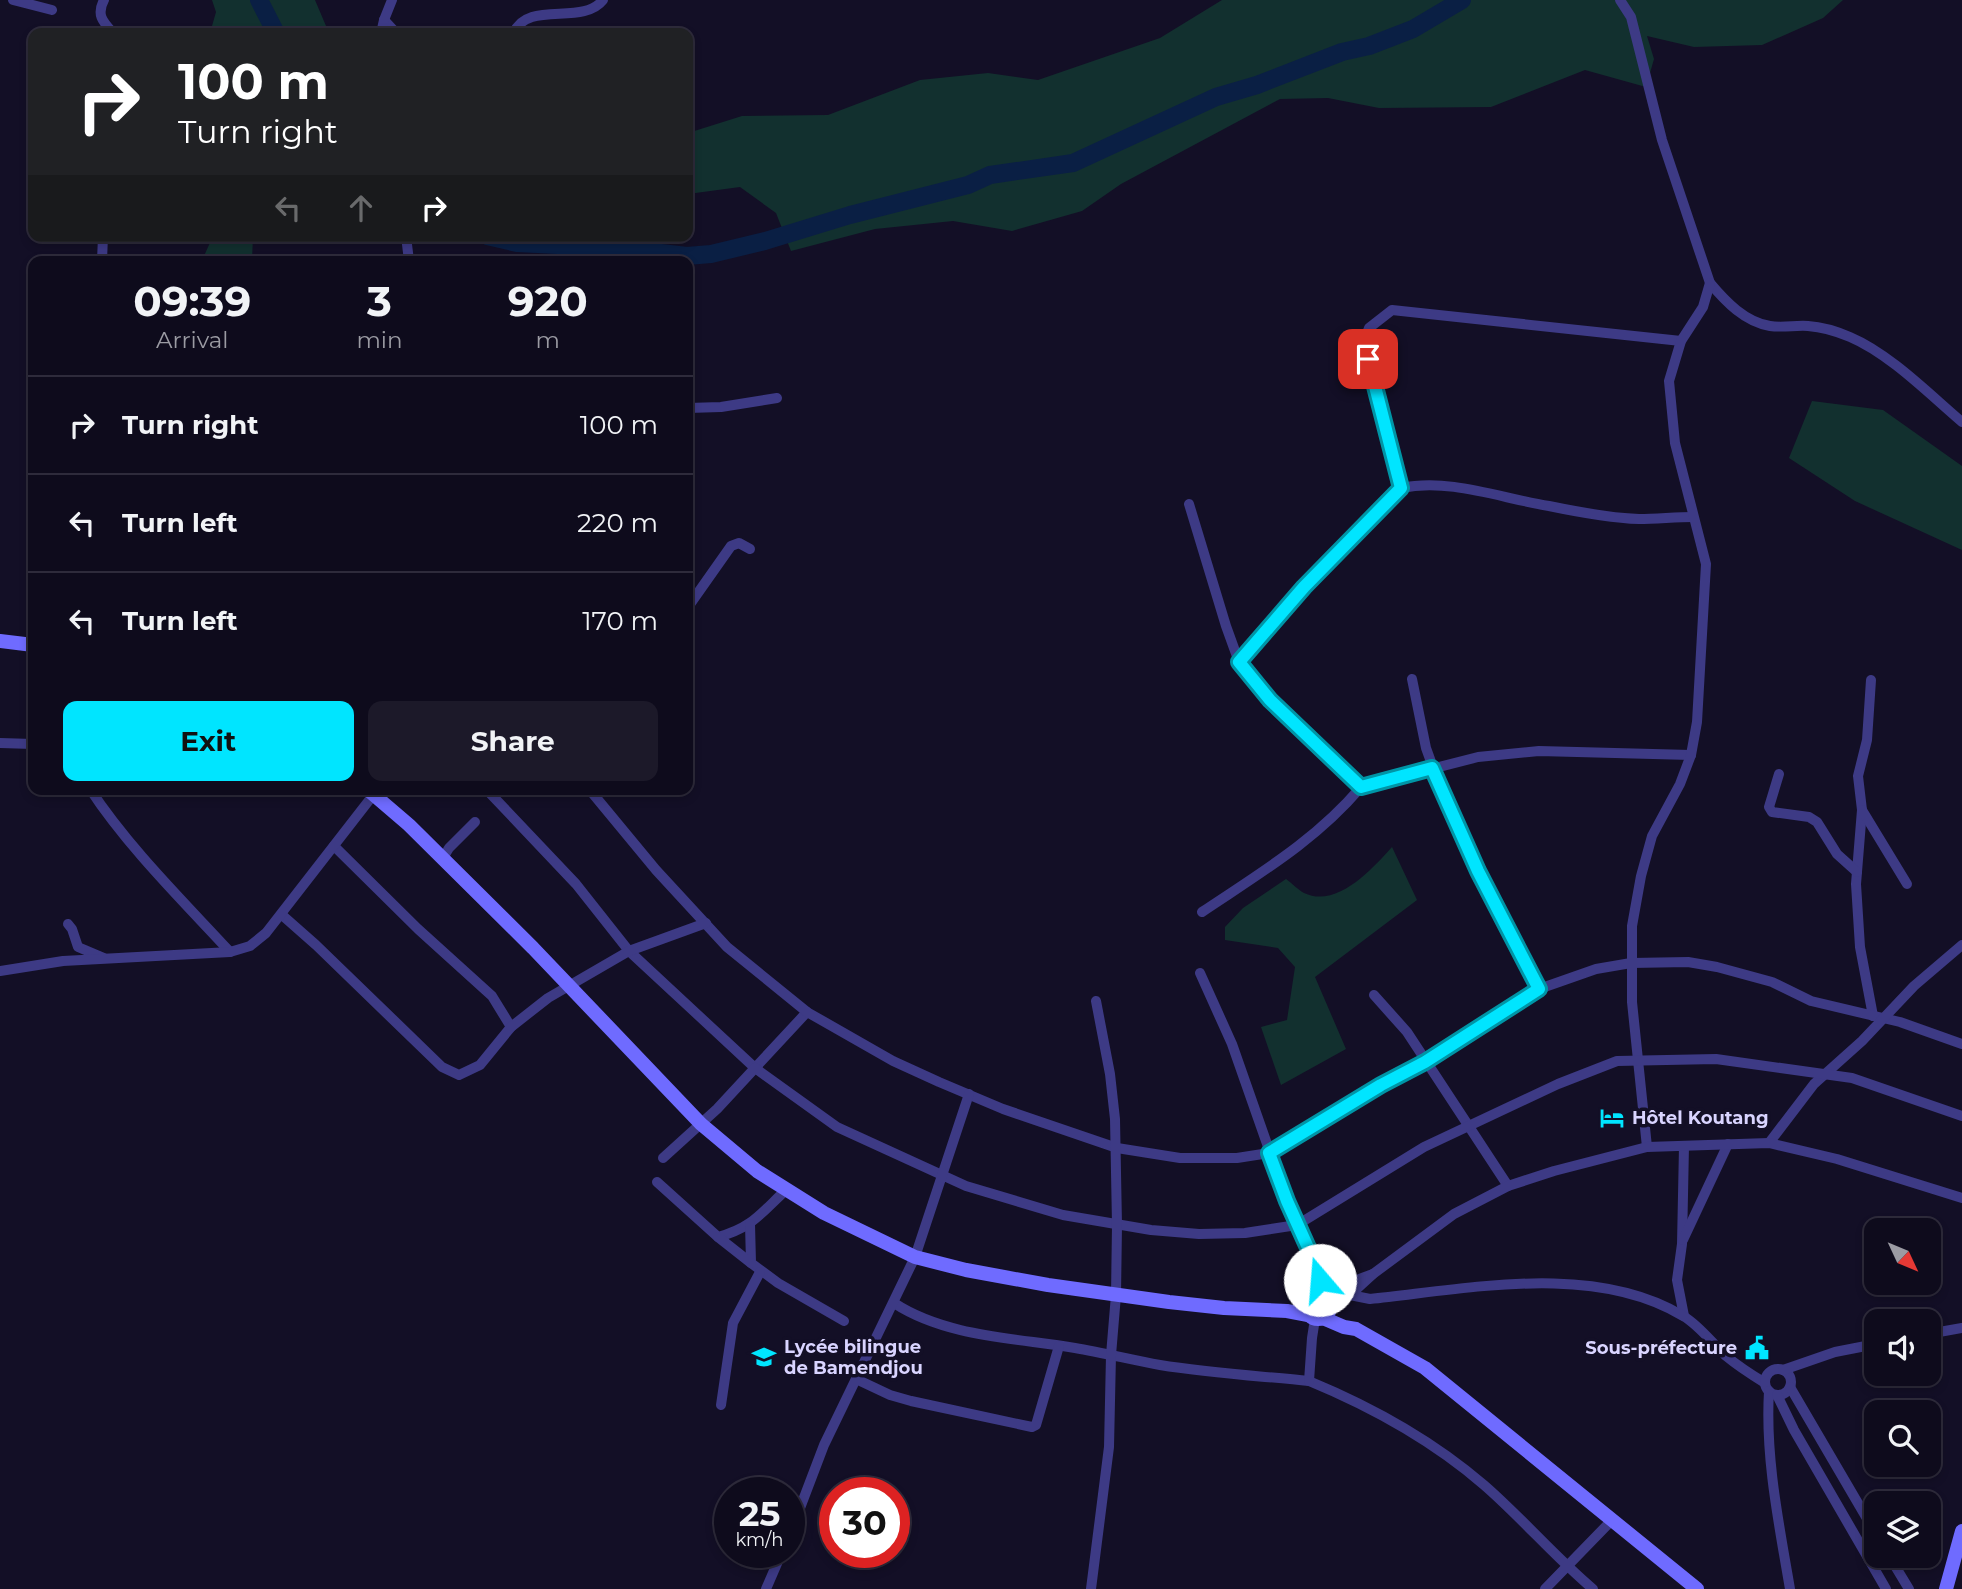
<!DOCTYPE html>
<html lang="en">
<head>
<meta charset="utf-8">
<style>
  body { margin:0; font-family:Montserrat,sans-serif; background:#1c1929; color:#f1f3f6; height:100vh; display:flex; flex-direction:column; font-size:26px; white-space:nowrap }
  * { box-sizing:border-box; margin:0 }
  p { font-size:23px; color:#9b9ba3 }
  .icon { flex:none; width:38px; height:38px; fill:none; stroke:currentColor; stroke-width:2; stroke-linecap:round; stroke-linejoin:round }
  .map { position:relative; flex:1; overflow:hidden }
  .panel { position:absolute; left:28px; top:256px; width:665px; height:539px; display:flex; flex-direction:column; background:#0e0b1c; border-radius:14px; box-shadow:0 4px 10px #0003,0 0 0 2px #2e2b3b }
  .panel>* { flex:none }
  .banner { position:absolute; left:28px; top:28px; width:665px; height:214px; border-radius:14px; box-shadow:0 4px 10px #0003,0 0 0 2px #2e2b3b; background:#202124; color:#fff; overflow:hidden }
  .needle { width:46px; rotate:134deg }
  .controls { position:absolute; left:1864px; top:1218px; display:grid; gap:14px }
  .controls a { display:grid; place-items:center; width:77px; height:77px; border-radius:14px; background:#0e0b1c; box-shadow:0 4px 10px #0003,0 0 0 2px #2e2b3b; font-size:35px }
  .speed { position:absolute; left:714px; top:1477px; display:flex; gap:14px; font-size:35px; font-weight:700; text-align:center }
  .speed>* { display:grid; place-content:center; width:91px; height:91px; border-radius:50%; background:#0e0b1c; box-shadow:0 4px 10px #0003,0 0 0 2px #2e2b3b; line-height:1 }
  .speed small { font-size:18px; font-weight:400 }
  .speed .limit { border:10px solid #d22; background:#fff; color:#111 }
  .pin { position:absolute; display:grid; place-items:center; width:60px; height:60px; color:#fff; margin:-30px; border-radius:14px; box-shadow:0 4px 10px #0006 }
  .me { position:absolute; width:77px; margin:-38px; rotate:342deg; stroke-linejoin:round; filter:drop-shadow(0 0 5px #0008) }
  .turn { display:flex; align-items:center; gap:24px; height:147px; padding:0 35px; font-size:32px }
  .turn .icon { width:91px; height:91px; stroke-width:2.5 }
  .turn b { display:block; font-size:49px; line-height:60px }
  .lanes { display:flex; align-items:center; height:66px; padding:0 35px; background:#0003; justify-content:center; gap:35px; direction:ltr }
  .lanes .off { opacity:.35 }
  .eta { display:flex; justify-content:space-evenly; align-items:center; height:119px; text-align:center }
  .eta b { font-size:42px; font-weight:700; line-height:49px }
  .primary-button { display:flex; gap:14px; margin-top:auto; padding:14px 35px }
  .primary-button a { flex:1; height:80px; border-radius:14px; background:#00e5ff; color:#111; font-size:28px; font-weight:700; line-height:80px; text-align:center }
  .primary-button a+a { background:#1c1929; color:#f1f3f6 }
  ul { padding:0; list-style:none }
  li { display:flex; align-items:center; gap:21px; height:98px; padding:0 35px; border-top:2px solid #2e2b3b }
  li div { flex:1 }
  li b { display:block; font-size:26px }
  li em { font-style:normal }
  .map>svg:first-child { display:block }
</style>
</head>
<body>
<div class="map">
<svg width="1962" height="1589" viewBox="0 0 1962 1589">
  <rect width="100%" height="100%" fill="#130f26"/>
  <g fill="#12302f">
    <polygon points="212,0 315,0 329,33 210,33 216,12"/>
    <polygon points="1222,0 1843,0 1823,18 1762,45 1694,47 1647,36 1654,59 1646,87 1585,70 1491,107 1379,108 1328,98 1280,99 1121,184 1082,211 1012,231 953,221 875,229 791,251 776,213 740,187 688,194 688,133 742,116 828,115 920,80 988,73 1038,80 1160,38"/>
    <polygon points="213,236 253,236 252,261 190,261 204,256"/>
    <polygon points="1812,401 1883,410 1962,466 1962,550 1855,501 1789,458"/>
    <path d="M1392,847l25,53 -102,77 31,72 -65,36 -20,-58 26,-7 8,-53 -17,-19 -53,-8v-13l18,-19 43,-29c6,4 12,11 18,14 33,16 69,-25 88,-46z"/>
  </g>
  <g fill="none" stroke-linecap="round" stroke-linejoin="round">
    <g stroke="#0a1f44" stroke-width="18">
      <polyline points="259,0 276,33"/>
      <polyline points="487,236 517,243 618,248 687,256 711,254 765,241 850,215 968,185 990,175 1073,163 1216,97 1257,85 1342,52 1369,46 1413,29 1462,0"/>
    </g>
    <g stroke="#3d3a85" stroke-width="10">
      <polyline points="13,0 52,10"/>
      <path d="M104,0c-8,15 -1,22 9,33"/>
      <path d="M1620,0l11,17 31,123 48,143c16,19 35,39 60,43 13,2 26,-1 38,0 15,1 28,5 42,11 40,17 79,57 112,85"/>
      <polyline points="384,20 396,33"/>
      <polyline points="381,33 384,20 392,0"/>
      <path d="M514,33c13,-33 69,-7 89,-33"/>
      <polyline points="406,236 409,261"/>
      <polyline points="102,261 103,236"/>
      <polyline points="688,408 721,407 777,398"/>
      <polyline points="1401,488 1371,378 1364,341 1369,328 1392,310 1681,341"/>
      <polyline points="1189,504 1226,626 1239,662 1270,700 1361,787 1478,757 1539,751 1691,755"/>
      <polyline points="688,607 731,546 739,543 750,549"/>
      <path d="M1239,662l65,-75 97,-99c49,-10 99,10 148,18 29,6 61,12 90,13 18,0 36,-2 54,-2"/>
      <polyline points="1412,679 1426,748 1447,806 1539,989"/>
      <polyline points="1871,680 1867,740 1858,776 1862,810 1856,884 1860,947 1873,1016"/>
      <polyline points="0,743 33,744"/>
      <polyline points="1779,774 1769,807 1772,812 1809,817 1817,822 1837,854 1857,872"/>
      <path d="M90,789c38,58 93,112 140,163"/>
      <polyline points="486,789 576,884 629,951 755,1068 807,1012"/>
      <polyline points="589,789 656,870 727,947 807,1012 893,1061 939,1082 1003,1109 1117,1148 1180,1158 1237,1158 1269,1153 1381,1085 1425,1062 1539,989 1596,969 1631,963 1688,962 1717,967 1772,982 1811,1001 1900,1022 1962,1044"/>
      <polyline points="380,799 387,789"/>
      <polyline points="1862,810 1907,884"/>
      <polyline points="334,846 418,929 492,996 511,1027"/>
      <polyline points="443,858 449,848 475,822"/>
      <path d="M1202,912c58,-39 113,-71 159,-125"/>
      <polyline points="282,915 316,945 442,1067 459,1075 480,1065 511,1027 548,998 629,951 706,923"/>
      <polyline points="68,924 72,929 78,947 104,958"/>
      <polyline points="0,971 63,961 230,952 250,946 266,933 374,794"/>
      <polyline points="1200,973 1232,1044 1287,1201 1314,1260 1321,1296"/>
      <polyline points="1374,995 1407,1032 1508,1186"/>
      <polyline points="1769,1143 1814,1084 1862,1041 1914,986 1962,945"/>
      <polyline points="1684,1146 1682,1244 1677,1280 1684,1316"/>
      <polyline points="1647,1147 1632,1002 1632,926 1641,876 1652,836 1680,784 1691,755 1697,722 1706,564 1675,443 1669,381 1681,341 1703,307 1710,283"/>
      <polyline points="663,1158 717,1109 755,1068 837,1127 966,1186 1063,1215 1151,1230 1199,1234 1245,1233 1297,1225 1424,1147 1558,1084 1617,1061 1716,1059 1852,1078 1962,1116"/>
      <path d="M657,1182l61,55c34,-9 43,-24 68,-47"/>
      <polyline points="750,1224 751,1263 778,1283 844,1321"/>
      <polyline points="718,1237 751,1263"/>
      <polyline points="1683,1240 1728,1144"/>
      <path d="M1342,1287l8,8 20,4c97,-10 224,-37 313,17 16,9 29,27 43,40 12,10 26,19 39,27"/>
      <polyline points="1324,1297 1351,1282 1373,1274"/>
      <path d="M894,1303c52,34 122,35 181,45 29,5 57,12 85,17 49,8 100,11 149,16 63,26 124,60 175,104 38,33 71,72 109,104"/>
      <polyline points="1330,1304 1350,1295 1373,1274 1454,1214 1508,1186 1554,1171 1647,1147 1769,1143 1837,1159 1962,1198"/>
      <polyline points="1928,1334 1962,1328"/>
      <circle cx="1778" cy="1382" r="13"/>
      <polyline points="1783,1370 1835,1352 1876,1344"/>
      <polyline points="856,1379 890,1395 911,1401 1032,1427 1036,1425 1059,1346"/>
      <polyline points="1309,1381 1312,1338 1315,1319"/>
      <polyline points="1790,1387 1876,1534"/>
      <path d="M1769,1391c-4,66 10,133 21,198"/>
      <polyline points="1777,1395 1794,1430 1886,1589"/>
      <polyline points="721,1405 733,1323 760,1272"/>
      <polyline points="789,1537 824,1445 915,1257 969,1094"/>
      <polyline points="1889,1556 1909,1589"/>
      <polyline points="766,1589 782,1552"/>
      <polyline points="1091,1589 1109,1447 1111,1355 1116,1295 1117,1225 1115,1119 1110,1074 1096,1001"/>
      <polyline points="1545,1589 1613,1519"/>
    </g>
    <g stroke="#6f6bff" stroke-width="14">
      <polyline points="0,641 33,645"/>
      <polyline points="367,789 409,825 533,948 701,1124 757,1171 824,1213 915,1257 966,1270 1048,1285 1169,1302 1224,1308 1287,1311 1308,1315"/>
      <circle cx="1318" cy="1307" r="12"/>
      <polyline points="1323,1318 1344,1327 1356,1329 1425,1368 1697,1589"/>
      <polyline points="1946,1589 1962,1531"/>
    </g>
  </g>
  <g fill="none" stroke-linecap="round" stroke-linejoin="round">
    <g stroke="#0095a6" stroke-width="18">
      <polyline id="route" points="1320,1280 1314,1261 1287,1201 1269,1153 1381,1085 1425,1062 1539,989 1478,871 1432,768 1361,787 1270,700 1239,662 1304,587 1401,488 1368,359"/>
    </g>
    <use href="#route" stroke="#00e5ff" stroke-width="12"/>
  </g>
  <defs>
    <g id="hotel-bare" transform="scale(1.89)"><path d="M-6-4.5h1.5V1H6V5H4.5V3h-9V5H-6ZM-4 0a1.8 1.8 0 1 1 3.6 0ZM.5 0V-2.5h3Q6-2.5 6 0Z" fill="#00e5ff" stroke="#130f26" stroke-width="2.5" paint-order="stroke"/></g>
    <g id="civic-bare" transform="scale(1.89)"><path d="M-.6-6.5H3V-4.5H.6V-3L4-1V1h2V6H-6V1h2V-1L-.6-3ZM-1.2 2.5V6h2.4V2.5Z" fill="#00e5ff" stroke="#130f26" stroke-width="2.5" paint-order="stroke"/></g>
    <g id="school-bare" transform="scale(1.89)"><path d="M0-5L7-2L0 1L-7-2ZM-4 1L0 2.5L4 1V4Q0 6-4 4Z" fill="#00e5ff" stroke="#130f26" stroke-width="2.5" paint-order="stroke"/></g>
  </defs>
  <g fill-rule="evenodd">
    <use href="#hotel-bare" x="1612" y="1118"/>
    <use href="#civic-bare" x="1757" y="1348"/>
    <use href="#school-bare" x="764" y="1357"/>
  </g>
  <g text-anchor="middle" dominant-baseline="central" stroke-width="7" stroke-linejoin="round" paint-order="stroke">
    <g font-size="18" font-weight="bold" fill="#d9d4ff" stroke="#130f26" text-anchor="start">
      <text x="1632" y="1118">Hôtel Koutang</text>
      <text x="784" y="1347">Lycée bilingue<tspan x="784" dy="21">de Bamendjou</tspan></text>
      <text x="1737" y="1348" text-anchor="end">Sous-préfecture</text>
    </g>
  </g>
</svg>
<div class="controls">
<a><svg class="needle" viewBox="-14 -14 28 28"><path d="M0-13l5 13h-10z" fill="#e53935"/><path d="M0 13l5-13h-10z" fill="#9b9ba3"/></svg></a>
<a><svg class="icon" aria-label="sound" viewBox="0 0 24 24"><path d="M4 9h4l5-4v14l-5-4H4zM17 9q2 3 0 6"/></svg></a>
<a><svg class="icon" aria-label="search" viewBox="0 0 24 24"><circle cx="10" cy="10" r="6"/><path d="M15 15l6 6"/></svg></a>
<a><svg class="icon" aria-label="layers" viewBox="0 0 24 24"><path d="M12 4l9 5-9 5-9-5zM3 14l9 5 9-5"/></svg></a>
</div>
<div class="speed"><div>25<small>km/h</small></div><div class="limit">30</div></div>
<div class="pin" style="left:1368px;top:359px;background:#d93025"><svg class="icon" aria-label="arrive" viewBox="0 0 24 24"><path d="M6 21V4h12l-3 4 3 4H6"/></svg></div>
<svg class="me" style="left:1320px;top:1280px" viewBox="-20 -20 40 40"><circle r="19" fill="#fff"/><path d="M0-13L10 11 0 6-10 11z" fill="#00e5ff"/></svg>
<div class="banner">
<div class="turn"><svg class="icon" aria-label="right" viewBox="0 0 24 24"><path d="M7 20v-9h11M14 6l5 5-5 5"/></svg><div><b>100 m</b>Turn right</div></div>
<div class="lanes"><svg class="icon off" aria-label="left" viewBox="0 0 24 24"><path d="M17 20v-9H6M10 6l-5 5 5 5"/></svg><svg class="icon off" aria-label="ahead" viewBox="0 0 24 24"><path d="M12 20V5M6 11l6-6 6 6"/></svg><svg class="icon" aria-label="right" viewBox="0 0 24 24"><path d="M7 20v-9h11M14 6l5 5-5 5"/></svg></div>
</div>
<section class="panel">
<div class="eta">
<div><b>09:39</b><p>Arrival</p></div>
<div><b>3</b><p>min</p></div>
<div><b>920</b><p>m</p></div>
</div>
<ul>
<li><svg class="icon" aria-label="right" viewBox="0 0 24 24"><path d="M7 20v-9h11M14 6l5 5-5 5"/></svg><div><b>Turn right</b></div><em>100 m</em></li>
<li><svg class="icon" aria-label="left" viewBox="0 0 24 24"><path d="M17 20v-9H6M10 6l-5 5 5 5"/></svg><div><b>Turn left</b></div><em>220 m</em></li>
<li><svg class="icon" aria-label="left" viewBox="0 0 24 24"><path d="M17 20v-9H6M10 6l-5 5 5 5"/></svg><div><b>Turn left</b></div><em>170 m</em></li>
</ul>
<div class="primary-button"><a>Exit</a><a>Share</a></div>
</section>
</div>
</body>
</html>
